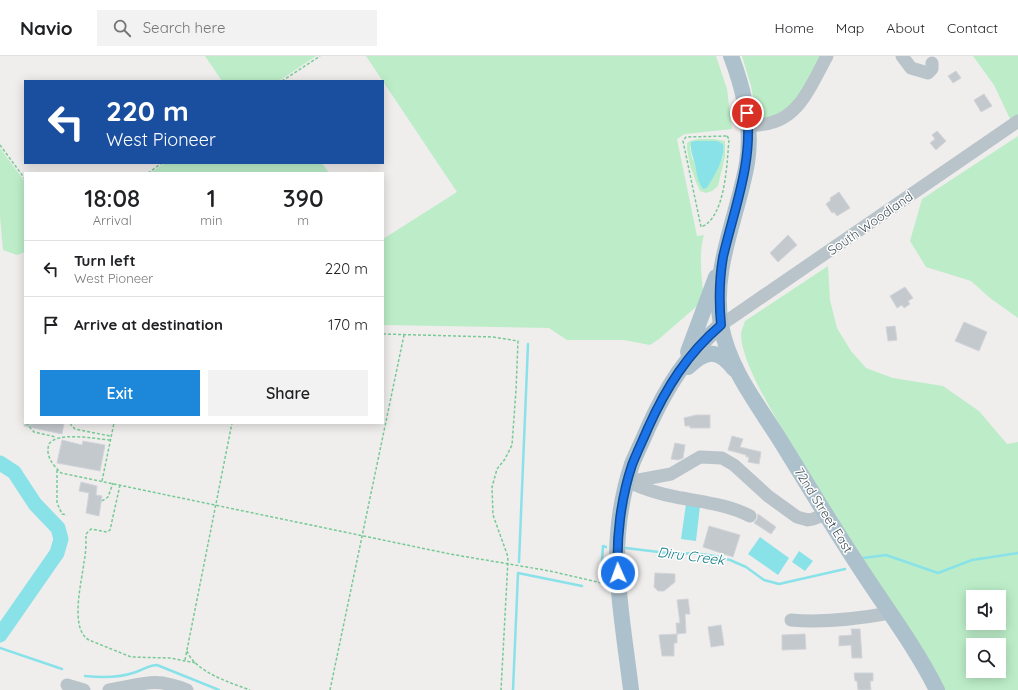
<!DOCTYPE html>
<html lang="en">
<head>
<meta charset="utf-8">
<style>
  body { margin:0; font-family:Quicksand,sans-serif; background:#f2f2f2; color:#202124; height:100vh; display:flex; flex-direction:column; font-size:15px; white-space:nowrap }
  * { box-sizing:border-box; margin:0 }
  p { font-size:13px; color:#757577 }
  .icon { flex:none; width:22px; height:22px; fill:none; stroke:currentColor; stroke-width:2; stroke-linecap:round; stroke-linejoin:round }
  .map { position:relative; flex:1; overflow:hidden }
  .sheet { position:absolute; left:24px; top:116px; width:360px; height:252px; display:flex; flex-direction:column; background:#fff; border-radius:0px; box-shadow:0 2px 10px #0003 }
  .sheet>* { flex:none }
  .guide { position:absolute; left:24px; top:24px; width:360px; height:84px; border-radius:0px; box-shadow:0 2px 10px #0003; background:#1a4fa0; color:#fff; overflow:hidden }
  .controls { position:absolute; left:966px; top:534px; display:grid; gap:8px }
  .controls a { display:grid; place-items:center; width:40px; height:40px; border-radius:0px; background:#fff; box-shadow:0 2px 10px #0003; font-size:20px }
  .pin { position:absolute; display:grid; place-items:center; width:34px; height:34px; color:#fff; margin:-17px; border:2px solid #fff; border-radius:50%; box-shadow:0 1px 4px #0007 }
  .me { position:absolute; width:44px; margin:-22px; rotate:358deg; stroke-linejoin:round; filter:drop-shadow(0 0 3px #0008) }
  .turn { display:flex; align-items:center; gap:14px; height:84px; padding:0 16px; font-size:18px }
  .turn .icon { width:52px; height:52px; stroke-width:2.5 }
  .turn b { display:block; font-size:28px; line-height:34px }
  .eta { display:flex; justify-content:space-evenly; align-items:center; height:68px; text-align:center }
  .eta b { font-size:24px; font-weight:600; line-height:28px }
  .action { display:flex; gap:8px; margin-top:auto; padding:8px 16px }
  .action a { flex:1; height:46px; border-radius:0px; background:#1d88d9; color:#fff; font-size:16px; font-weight:600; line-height:46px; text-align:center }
  .action a+a { background:#f2f2f2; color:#202124 }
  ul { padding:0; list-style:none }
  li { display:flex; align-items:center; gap:12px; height:56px; padding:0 16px; border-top:1px solid #e0e0e0 }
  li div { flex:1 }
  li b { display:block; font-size:15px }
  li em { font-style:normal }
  header { display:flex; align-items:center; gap:24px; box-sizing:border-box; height:56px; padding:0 20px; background:#fff; border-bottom:1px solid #e0e0e0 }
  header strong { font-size:19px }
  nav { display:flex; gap:22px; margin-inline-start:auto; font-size:14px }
  .search { width:280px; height:36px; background:#f2f2f2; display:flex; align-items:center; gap:10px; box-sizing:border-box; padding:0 14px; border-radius:0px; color:#757577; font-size:15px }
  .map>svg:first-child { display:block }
</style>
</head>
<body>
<header>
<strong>Navio</strong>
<div class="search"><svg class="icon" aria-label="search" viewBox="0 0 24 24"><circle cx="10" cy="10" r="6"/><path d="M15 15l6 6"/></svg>Search here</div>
<nav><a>Home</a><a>Map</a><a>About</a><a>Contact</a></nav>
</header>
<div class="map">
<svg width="1018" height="634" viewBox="0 0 1018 634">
  <rect width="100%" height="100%" fill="#f0eded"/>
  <g fill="#bcedc8" fill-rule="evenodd">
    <polygon points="205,0 316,0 279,25 222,25"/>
    <path d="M366,0h350l11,33 5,40 -47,5 -8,5 20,97 7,-1c-6,20 -2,44 0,65l-45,39 -9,6 -26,-5h-57l-18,-12 -166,-3v-86l74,-47z"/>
    <polygon points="742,0 824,0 795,51 771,62 757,62 751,30"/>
    <polygon points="973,0 1018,0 1018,60 1011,65 994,29"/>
    <polygon points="1018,80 1018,262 990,242 971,225 926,211 910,185 922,143"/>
    <path d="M698,83h16l11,2v15l-7,30 -6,5 -6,2 -6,-2 -4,-9 -6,-17 -3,-16v-6l3,-2zM695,85h22l6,16 -16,31 -7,-4 -5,-21 -3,-5 -2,-11z"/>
    <polygon points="0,92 25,126 25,196 17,199 3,194 0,160"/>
    <polygon points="165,107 322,107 329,117 150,117"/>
    <path d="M828,210l2,34 7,28 14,23 15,17 27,10 50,8 36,25 28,33 11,-2v248h-74c-53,-84 -108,-167 -157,-253 -14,-24 -45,-74 -46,-102 0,-4 3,-10 4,-14zM973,541h26v26h-26zM973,589h26v26h-26z"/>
  </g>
  <g fill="#8ae2e9">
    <path d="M695,85h22l6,3c3,14 -9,32 -16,44l-4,1c-6,-8 -6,-16 -8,-25 -2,-8 -5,-13 -4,-22z"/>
    <polygon points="686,448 700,450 696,485 681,483"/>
    <polygon points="760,481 789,502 778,519 748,498"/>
    <polygon points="799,495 813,505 805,515 792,506"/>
  </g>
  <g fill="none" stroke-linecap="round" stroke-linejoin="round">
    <g stroke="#8ae2e9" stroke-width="2.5">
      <polyline points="626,492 675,498 693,497 715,500 730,504 746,511 764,524 779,528 845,513"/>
      <polyline points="863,502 886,499 938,517 972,504 1018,497"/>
      <polyline points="519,506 528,288"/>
      <polyline points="601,521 603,490 606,491"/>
      <polyline points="0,592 62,613"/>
      <path d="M85,620c17,2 34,2 51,-4 7,-2 13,-7 21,-7l62,25"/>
      <polyline points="513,634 518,517 582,530"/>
    </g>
    <polyline stroke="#8ae2e9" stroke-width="15" points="0,407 14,416 35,448 58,472 61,483 57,497 0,579"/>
  </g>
  <g fill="#c4c9cd" stroke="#d1d4d9">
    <polygon points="956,15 961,22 953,27 948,20"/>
    <polygon points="984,38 992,50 981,56 974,44"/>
    <polygon points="937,75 946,85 936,94 930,87 935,83 932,79"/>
    <polygon points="839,136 850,152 837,160 834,156 832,157 826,148 831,144 830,142"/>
    <polygon points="788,179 797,189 778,206 770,197"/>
    <polygon points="905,231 913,242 908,245 910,248 904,252 902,249 897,252 890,240"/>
    <polygon points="964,266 987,276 979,295 955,285"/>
    <polygon points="895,270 897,284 888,285 886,271"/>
    <polygon points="696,359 710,359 710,372 690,372 690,370 685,370 684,362"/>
    <polygon points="24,367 64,367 62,378 24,370"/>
    <polygon points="732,380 743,383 740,391 761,396 759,408 748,406 749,401 746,401 746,399 728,394"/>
    <polygon points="62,384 82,389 83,385 105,389 100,415 57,407"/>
    <polygon points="675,387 685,389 683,402 678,404 671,403"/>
    <polygon points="81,426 97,430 96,439 102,440 99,460 86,457 89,437 79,435"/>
    <polygon points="758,458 776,471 771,478 754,467 757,463"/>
    <polygon points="709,470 740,479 733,501 703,491"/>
    <polygon points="655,517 675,518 675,526 664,535 658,535 654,531"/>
    <polygon points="688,543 690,558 685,558 686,577 677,578 677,587 674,587 674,600 662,600 659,579 677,578 676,567 680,567 677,544"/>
    <polygon points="721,569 724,589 711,591 708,571"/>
    <polygon points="851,573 860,573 862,602 852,602 851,589 839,590 839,580 852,579"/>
    <polygon points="805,578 806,593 782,594 782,579"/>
    <polygon points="854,617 873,617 873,625 870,625 871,634 858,634 857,625 855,625"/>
  </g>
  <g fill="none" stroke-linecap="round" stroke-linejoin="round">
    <g stroke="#75ca95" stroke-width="1.5" stroke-dasharray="3 2" stroke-linecap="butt">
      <polyline points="282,25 320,0"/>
      <path d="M727,80l2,3c-2,22 -3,79 -28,88l-18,-86 3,-4z"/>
      <polyline points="0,89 25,123"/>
      <polyline points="148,117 162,107"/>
      <polyline points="383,278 493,281 518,285 516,334 512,389 505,403 497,413 492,431 493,459 507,498 508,504 501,634"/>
      <polyline points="25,355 25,364"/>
      <polyline points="26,367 34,376 56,381"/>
      <polyline points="71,367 71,369 75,373 110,380"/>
      <path d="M110,384c-15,-1 -52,-9 -61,4 -4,12 4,21 12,29l389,81 100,17 56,13"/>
      <polyline points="57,414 57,447 62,458 67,459"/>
      <polyline points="102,425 114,367"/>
      <path d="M120,429l-10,45 -3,2 -16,-3 -5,5c0,9 0,19 -2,28 -2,19 -15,67 5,78l42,17 39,1 26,5"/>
      <polyline points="102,445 108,441 113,427"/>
      <path d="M187,595c8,21 44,32 63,39"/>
      <polyline points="185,604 232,367"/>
      <polyline points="330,634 404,279"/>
    </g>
    <g stroke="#b9c4ca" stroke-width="13">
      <polyline points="902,0 911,12 928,17 932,13 932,7"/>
      <path d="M749,70c7,-1 14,-1 21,-3 31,-7 43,-42 57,-67"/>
      <polyline points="721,269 1018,65"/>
      <polyline points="628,426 671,418 700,401 722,402 734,409 768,440 797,461 808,464 813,463 826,458"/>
      <path d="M629,426c15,7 31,12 47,15 25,5 51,7 74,19"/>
      <path d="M791,564c34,3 66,-1 99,-7"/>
      <polyline points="67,629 84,634"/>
      <path d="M109,634c34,-5 43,-14 78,0"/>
    </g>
    <g stroke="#adc1cc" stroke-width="16">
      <path d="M731,0c13,34 22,70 16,107 -9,53 -36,106 -26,162 7,42 37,80 59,115 26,42 51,84 78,125 27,42 57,81 79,125"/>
      <polyline points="688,296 716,221"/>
      <path d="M688,311c18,-17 30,-19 46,2"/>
      <path d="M631,634c-5,-43 -13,-87 -14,-130 0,-31 5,-66 15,-96 5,-12 11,-24 16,-36 18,-40 39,-74 73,-103"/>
    </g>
  </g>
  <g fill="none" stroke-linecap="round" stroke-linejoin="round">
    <g stroke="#114b97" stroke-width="10">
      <path id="route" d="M618,517c-2,-35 3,-75 14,-108 5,-13 11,-25 16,-37 18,-40 39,-74 73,-103 -2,-22 -2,-45 2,-68 11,-48 30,-94 24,-144"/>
    </g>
    <use href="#route" stroke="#1a73e8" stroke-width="7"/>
  </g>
  <g text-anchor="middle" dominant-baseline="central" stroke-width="3" stroke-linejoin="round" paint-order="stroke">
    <g font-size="13" fill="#46535a" stroke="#fff">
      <text transform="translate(870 167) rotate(-35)">South Woodland</text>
      <text transform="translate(824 454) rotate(58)">72nd Street East</text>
    </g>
    <g font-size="14" font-style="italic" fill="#107d86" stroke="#fff">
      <text transform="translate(691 500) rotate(7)">Diru Creek</text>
    </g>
  </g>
</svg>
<div class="controls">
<a><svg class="icon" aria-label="sound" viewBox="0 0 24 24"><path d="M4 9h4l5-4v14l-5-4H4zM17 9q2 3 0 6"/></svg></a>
<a><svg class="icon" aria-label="search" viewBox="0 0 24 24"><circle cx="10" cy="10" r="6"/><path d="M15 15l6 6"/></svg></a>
</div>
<div class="pin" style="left:747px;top:57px;background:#d93025"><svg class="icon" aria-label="arrive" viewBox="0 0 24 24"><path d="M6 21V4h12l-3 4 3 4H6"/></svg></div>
<svg class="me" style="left:618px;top:517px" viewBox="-20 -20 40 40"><circle r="17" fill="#1a73e8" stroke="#fff" stroke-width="3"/><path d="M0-11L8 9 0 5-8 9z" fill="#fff"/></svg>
<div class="guide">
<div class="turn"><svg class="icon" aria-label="left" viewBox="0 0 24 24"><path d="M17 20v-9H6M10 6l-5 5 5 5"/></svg><div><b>220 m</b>West Pioneer</div></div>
</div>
<section class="sheet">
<div class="eta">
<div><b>18:08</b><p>Arrival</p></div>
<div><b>1</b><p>min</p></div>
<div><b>390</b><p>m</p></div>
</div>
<ul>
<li><svg class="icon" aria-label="left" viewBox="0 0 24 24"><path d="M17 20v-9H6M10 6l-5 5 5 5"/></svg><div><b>Turn left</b><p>West Pioneer</p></div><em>220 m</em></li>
<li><svg class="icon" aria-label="arrive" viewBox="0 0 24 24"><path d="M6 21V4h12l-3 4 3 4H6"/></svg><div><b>Arrive at destination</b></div><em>170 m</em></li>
</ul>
<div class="action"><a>Exit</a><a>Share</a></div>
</section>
</div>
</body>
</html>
